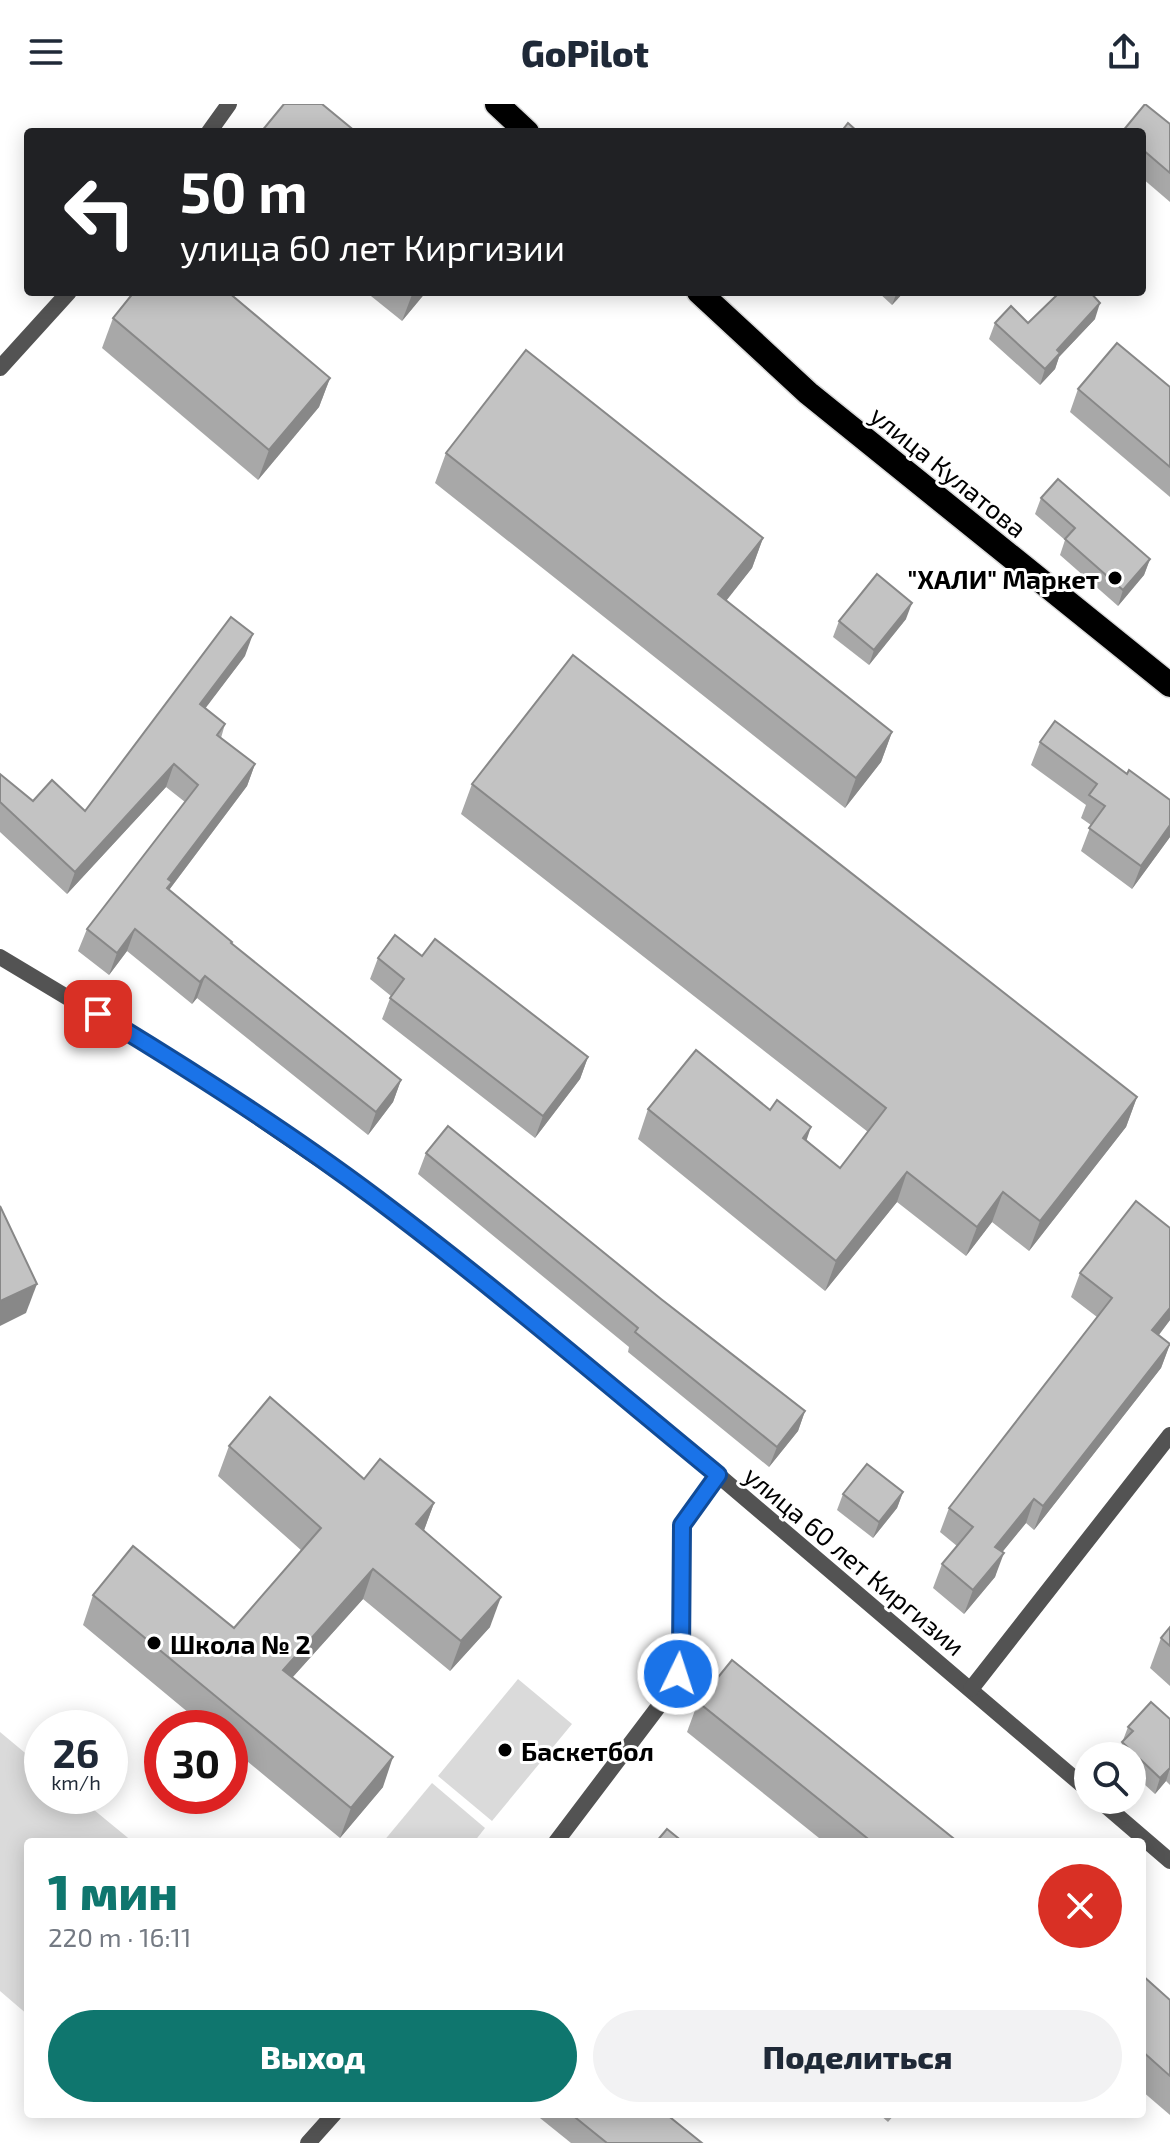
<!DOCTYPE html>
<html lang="ru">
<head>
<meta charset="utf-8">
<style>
  body { margin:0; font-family:"Exo 2",sans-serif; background:#f2f2f3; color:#1f2937; height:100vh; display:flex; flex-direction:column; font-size:30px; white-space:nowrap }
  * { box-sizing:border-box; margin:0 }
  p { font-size:26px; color:#747a83 }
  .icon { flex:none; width:44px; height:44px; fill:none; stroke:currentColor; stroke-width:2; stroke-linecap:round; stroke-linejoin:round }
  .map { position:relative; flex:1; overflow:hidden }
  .details { position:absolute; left:24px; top:1734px; width:1122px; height:280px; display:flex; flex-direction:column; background:#fff; border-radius:8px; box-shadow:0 4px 20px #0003 }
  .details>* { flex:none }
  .guide { position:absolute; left:24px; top:24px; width:1122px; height:168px; border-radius:8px; box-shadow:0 4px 20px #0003; background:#202124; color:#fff; overflow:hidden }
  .controls { position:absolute; left:1074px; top:1638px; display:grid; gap:16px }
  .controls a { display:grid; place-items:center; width:72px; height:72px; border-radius:50%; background:#fff; box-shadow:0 4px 20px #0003; font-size:40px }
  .speed { position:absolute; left:24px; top:1606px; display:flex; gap:16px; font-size:40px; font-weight:700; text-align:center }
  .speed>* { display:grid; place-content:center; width:104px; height:104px; border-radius:50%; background:#fff; box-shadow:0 4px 20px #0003; line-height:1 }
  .speed small { font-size:20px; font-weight:400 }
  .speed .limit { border:12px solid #d22; background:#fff; color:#111 }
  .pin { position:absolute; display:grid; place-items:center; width:68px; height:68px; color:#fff; margin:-34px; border-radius:16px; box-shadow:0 4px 12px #0006 }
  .me { position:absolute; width:88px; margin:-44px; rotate:4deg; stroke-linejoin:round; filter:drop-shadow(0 0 6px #0008) }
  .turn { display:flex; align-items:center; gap:28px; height:168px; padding:0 24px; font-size:36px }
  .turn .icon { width:104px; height:104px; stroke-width:2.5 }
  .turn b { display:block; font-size:56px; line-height:68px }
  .round { display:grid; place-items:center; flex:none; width:84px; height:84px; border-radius:42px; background:#f2f2f3 }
  .headline { display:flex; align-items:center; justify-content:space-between; height:136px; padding:0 24px }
  h1 { font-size:48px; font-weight:800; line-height:60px; color:#0f766e }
  .cta { display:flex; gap:16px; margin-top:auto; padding:16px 24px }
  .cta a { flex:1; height:92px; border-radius:48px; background:#0f766e; color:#fff; font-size:32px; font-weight:800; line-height:92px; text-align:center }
  .cta a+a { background:#f2f2f3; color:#1f2937 }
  header { display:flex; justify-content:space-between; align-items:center; height:104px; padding:0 24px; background:#fff; font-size:36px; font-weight:800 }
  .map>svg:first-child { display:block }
</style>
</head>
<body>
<header><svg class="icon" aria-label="menu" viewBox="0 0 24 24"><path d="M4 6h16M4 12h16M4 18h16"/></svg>GoPilot<svg class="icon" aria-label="share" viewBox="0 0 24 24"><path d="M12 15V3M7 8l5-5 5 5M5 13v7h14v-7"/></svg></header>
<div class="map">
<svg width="1170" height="2039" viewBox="0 0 1170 2039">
  <rect width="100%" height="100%" fill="#fff"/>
  <g fill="#dadada">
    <polygon points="518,1575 572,1620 492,1717 438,1672"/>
    <polygon points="0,1628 42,1663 42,1692 77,1692 133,1738 28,1738 28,1911 0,1887"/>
    <polygon points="432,1679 485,1724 474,1738 383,1738"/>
  </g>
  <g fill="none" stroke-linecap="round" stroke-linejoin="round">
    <g stroke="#dbdbdb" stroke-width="27">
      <g id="highway">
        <polyline points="497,0 527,28"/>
        <polyline points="699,188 808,289 1170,581"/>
      </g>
    </g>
    <g stroke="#535353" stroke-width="16">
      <polyline points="209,28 229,0"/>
      <polyline points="0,264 69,188"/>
      <polyline points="0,853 195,970 377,1095 544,1226 718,1371 1088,1686"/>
      <polyline points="971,1585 1170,1331"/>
      <polyline points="1099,1696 1170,1757"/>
      <polyline points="556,1738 671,1586 678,1570 681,1552 682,1421 718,1371"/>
      <polyline points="308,2039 334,2010"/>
    </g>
    <use href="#highway" stroke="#000" stroke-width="24"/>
  </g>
  <g fill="#a8a8a8">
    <polygon points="1170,20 1170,98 1142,74 1142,28"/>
    <polygon points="366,188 426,188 402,217"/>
    <polygon points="878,188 904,188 892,201"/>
    <polygon points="113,214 330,274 319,303 258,376 102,244"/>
    <polygon points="1095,215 1059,253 1055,265 1040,281 989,235 995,219 1028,219"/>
    <polygon points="1170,283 1170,393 1070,308 1078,285"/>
    <polygon points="446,349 763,434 752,464 726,496 892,628 881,658 845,704 435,379"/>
    <polygon points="1041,394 1150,455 1144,471 1118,502 1060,451 1065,436 1035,410"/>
    <polygon points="906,515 869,561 833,533 839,517"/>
    <polygon points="245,552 205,604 225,620 221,634 255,660 247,682 169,786 232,840 401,976 393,998 368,1031 197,894 192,900 127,847 109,871 78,847 87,825 185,698 166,683 67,790 0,728 0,670 33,697 85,707"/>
    <polygon points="1040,638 1170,696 1170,733 1132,785 1081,747 1091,721 1081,714 1086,701 1031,661"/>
    <polygon points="472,680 1137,993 1126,1023 1029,1147 992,1118 966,1152 897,1098 825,1187 638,1035 648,1005 770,1006 840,1064 868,1028 461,710"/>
    <polygon points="422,852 588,953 580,975 535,1034 382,915 391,892 370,875 378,854"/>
    <polygon points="426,1049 661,1195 805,1307 798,1327 769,1363 628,1248 629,1243 418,1070"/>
    <polygon points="1170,1124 1170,1216 1159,1231 1170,1240 1161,1264 1034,1426 1026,1419 1002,1448 995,1473 964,1510 933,1484 942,1460 957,1442 940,1428 949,1404 1097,1213 1071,1193 1080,1169"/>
    <polygon points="229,1342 364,1375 434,1399 424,1426 490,1523 450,1567 363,1495 292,1574 383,1683 340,1734 230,1643 230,1624 207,1624 83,1521 93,1491 234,1524 302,1447 218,1372"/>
    <polygon points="903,1388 897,1404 873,1434 837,1406 843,1390"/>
    <polygon points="1170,1523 1170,1582 1150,1564 1161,1534"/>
    <polygon points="698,1598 958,1738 824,1738 687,1628"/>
    <polygon points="1170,1615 1170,1681 1166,1677 1155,1690 1132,1669 1132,1652 1117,1652 1128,1623"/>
    <polygon points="1142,1871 1170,1896 1170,2011 1142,1987"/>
    <polygon points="535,2010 666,2010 702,2039 571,2039"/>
    <polygon points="879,2010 895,2010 888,2018"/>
  </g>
  <g fill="#888">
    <polygon points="413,188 426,188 402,217"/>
    <polygon points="897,188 904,188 892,201"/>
    <polygon points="1100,199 1095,215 1059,253 1055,265 1040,281 1045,265 1057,246"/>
    <polygon points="330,274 319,303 258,376 269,346"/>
    <polygon points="763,434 752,464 708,520 718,490"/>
    <polygon points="1150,455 1144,471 1118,502 1123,486"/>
    <polygon points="912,499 906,515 869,561 874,546"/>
    <polygon points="253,530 245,552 192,622 200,600"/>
    <polygon points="892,628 881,658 845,704 856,674"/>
    <polygon points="174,660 166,683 67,790 75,768"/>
    <polygon points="255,660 247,682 169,786 164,800 168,775"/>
    <polygon points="1170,721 1170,733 1132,785 1141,762"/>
    <polygon points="135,825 127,847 109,871 117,849"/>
    <polygon points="205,872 197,894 192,900 200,878"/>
    <polygon points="588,953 580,975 535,1034 543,1012"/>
    <polygon points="401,976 393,998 368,1031 376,1008"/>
    <polygon points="1137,993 1126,1023 1029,1147 1040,1117"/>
    <polygon points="811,1023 801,1053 803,1034"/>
    <polygon points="907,1068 897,1098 825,1187 836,1157"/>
    <polygon points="1003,1088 992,1118 966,1152 977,1123"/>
    <polygon points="37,1180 26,1209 0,1222 0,1197"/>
    <polygon points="1170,1204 1170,1216 1144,1250 1152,1226"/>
    <polygon points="1170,1240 1161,1264 1034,1426 1043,1402"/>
    <polygon points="805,1307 798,1327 769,1363 777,1343"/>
    <polygon points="903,1388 897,1404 873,1434 879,1418"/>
    <polygon points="1034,1395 1026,1419 987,1467 995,1443"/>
    <polygon points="434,1399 423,1429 416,1420"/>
    <polygon points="1004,1449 995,1473 964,1510 973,1486"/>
    <polygon points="373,1465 363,1495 272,1596 283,1566"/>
    <polygon points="501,1493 490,1523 450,1567 461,1537"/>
    <polygon points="393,1653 383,1683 340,1734 351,1704"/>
    <polygon points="1170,1664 1166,1677 1155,1690 1160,1674"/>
  </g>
  <g fill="#c3c3c3" stroke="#888" stroke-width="2">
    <polygon points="284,0 322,0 356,28 261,28"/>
    <polygon points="1145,0 1170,20 1170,69 1142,45 1142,28 1122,28"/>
    <polygon points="848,19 858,28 841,28"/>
    <polygon points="134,188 228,188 330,274 269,346 113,214"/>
    <polygon points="1060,188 1090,188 1100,199 1057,246 1060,249 1045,265 995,219 1011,202 1028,219"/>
    <polygon points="1117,239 1170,283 1170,363 1078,285"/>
    <polygon points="526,246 763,434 718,490 892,628 856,674 446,349"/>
    <polygon points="1058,375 1150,455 1123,486 1065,435 1075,424 1041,394"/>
    <polygon points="877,470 912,499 874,546 839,517"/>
    <polygon points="231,513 253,530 200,600 225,620 217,631 255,660 168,775 172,778 167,784 232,838 231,839 401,976 376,1008 205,872 200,878 135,825 117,849 87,825 198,681 174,660 75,768 0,698 0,670 33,697 52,676 85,707"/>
    <polygon points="573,551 1137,993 1040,1117 1003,1088 977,1123 907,1068 836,1157 648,1005 696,946 770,1006 777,996 811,1023 803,1034 840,1064 886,1004 472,680"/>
    <polygon points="1055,617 1127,670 1129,666 1170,696 1170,721 1141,762 1089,724 1105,702 1089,691 1097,680 1040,638"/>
    <polygon points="395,831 422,852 435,835 588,953 543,1012 390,894 404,875 378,854"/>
    <polygon points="448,1022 661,1195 805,1307 777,1343 635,1228 638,1224 426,1049"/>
    <polygon points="1136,1097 1170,1124 1170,1204 1152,1226 1170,1240 1043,1402 1034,1395 995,1443 1004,1449 973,1486 942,1460 973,1423 949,1404 1112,1194 1080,1169"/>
    <polygon points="0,1102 37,1180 0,1197"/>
    <polygon points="270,1293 364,1375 380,1355 434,1399 416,1420 501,1493 461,1537 373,1465 283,1566 393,1653 351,1704 93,1491 133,1442 234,1524 321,1424 229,1342"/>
    <polygon points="867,1360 903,1388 879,1418 843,1390"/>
    <polygon points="1170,1523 1170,1542 1161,1534"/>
    <polygon points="732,1556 958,1738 872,1738 698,1598"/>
    <polygon points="1151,1598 1170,1615 1170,1664 1160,1674 1122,1638 1133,1627 1128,1623"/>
    <polygon points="667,1725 683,1738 656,1738"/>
    <polygon points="1142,1871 1170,1896 1170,1972 1142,1947"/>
    <polygon points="571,2010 666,2010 702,2039 607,2039"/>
  </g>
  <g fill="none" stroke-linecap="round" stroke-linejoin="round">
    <g stroke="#114b97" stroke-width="20">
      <path id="route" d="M98,910c96,58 190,118 279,185 117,88 228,183 341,276l-36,50 -1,131 -3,18"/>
    </g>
    <use href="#route" stroke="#1a73e8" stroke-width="14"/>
  </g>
  <g fill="#000" stroke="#fff" stroke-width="3">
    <circle cx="1115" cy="474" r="8"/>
    <circle cx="154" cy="1539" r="8"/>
    <circle cx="505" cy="1646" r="8"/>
  </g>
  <g text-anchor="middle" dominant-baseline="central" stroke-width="6" stroke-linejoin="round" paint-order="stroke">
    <g font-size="26" fill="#000" stroke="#fff">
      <text transform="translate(949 367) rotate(39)">улица Кулатова</text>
      <text transform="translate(855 1456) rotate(40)">улица 60 лет Киргизии</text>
    </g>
    <g font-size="26" font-weight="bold" fill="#000" stroke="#fff" text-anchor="start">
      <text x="1099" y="474" text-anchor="end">"ХАЛИ" Маркет</text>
      <text x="170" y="1539">Школа № 2</text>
      <text x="521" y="1646">Баскетбол</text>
    </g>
  </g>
</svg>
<div class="controls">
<a><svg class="icon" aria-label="search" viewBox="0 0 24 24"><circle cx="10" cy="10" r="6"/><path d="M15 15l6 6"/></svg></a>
</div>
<div class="speed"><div>26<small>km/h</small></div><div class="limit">30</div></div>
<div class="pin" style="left:98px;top:910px;background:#d93025"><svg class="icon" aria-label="arrive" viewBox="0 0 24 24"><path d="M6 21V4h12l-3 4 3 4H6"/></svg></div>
<svg class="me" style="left:678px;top:1570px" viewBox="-20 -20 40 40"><circle r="17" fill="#1a73e8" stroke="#fff" stroke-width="3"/><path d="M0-11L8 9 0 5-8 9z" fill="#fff"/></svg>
<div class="guide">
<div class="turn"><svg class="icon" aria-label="left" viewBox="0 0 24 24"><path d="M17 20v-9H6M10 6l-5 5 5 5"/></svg><div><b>50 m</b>улица 60 лет Киргизии</div></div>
</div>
<section class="details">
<div class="headline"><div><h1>1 мин</h1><p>220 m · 16:11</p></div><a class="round" style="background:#d93025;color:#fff"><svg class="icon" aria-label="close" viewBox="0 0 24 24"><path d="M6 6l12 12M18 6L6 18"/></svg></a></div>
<div class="cta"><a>Выход</a><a>Поделиться</a></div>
</section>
</div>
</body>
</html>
